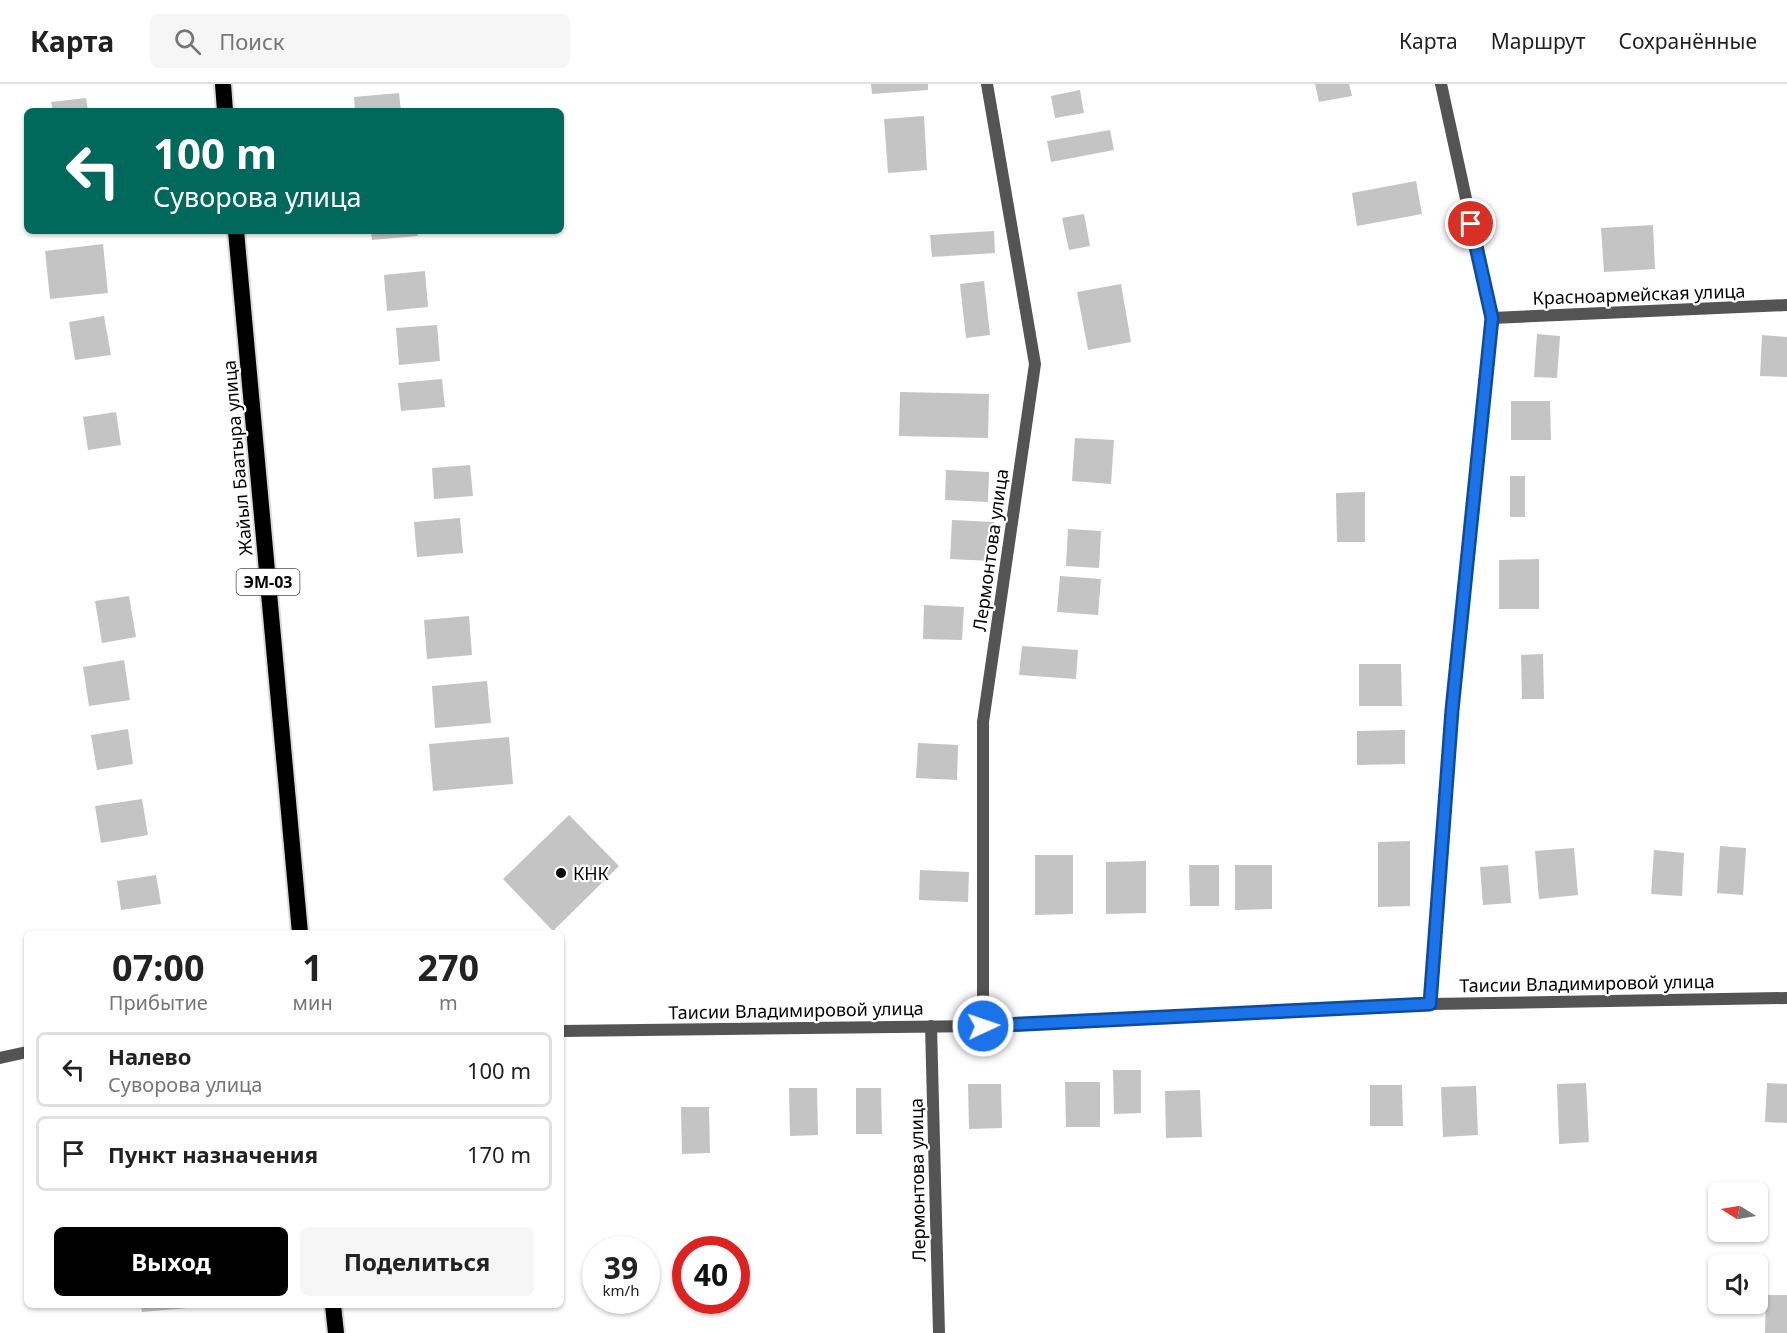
<!DOCTYPE html>
<html lang="ru">
<head>
<meta charset="utf-8">
<style>
  body { margin:0; font-family:"Noto Sans",sans-serif; background:#f6f6f6; color:#222; height:100vh; display:flex; flex-direction:column; font-size:22px; white-space:nowrap }
  * { box-sizing:border-box; margin:0 }
  p { font-size:20px; color:#767676 }
  .icon { flex:none; width:33px; height:33px; fill:none; stroke:currentColor; stroke-width:2; stroke-linecap:round; stroke-linejoin:round }
  .map { position:relative; flex:1; overflow:hidden }
  .details { position:absolute; left:24px; top:846px; width:540px; height:378px; display:flex; flex-direction:column; background:#fff; border-radius:9px; box-shadow:0 2px 4px #0004 }
  .details>* { flex:none }
  .guide { position:absolute; left:24px; top:24px; width:540px; height:126px; border-radius:9px; box-shadow:0 2px 4px #0004; background:#00695c; color:#fff; overflow:hidden }
  .needle { width:39px; rotate:281deg }
  .controls { position:absolute; left:1708px; top:1098px; display:grid; gap:12px }
  .controls a { display:grid; place-items:center; width:60px; height:60px; border-radius:9px; background:#fff; box-shadow:0 2px 4px #0004; font-size:30px }
  .speed { position:absolute; left:582px; top:1152px; display:flex; gap:12px; font-size:30px; font-weight:700; text-align:center }
  .speed>* { display:grid; place-content:center; width:78px; height:78px; border-radius:50%; background:#fff; box-shadow:0 2px 4px #0004; line-height:1 }
  .speed small { font-size:15px; font-weight:400 }
  .speed .limit { border:9px solid #d22; background:#fff; color:#111 }
  .pin { position:absolute; display:grid; place-items:center; width:51px; height:51px; color:#fff; margin:-26px; border:3px solid #fff; border-radius:50%; box-shadow:0 2px 6px #0007 }
  .me { position:absolute; width:66px; margin:-33px; rotate:87deg; stroke-linejoin:round; filter:drop-shadow(0 0 4px #0008) }
  .turn { display:flex; align-items:center; gap:21px; height:126px; padding:0 30px; font-size:27px }
  .turn .icon { width:78px; height:78px; stroke-width:2.5 }
  .turn b { display:block; font-size:42px; line-height:51px }
  .eta { display:flex; justify-content:space-evenly; align-items:center; height:102px; text-align:center }
  .eta b { font-size:36px; font-weight:700; line-height:42px }
  .button { display:flex; gap:12px; margin-top:auto; padding:12px 30px }
  .button a { flex:1; height:69px; border-radius:9px; background:#000; color:#fff; font-size:24px; font-weight:700; line-height:69px; text-align:center }
  .button a+a { background:#f6f6f6; color:#222 }
  ul { padding:0; list-style:none }
  li { display:flex; align-items:center; gap:18px; height:75px; margin:0 12px 9px; padding:0 18px; border:3px solid #e0e0e0; border-radius:9px }
  li div { flex:1 }
  li b { display:block; font-size:22px }
  li em { font-style:normal }
  header { display:flex; align-items:center; gap:36px; box-sizing:border-box; height:84px; padding:0 30px; background:#fff; border-bottom:2px solid #e0e0e0 }
  header strong { font-size:28px }
  nav { display:flex; gap:33px; margin-inline-start:auto; font-size:21px }
  .search { width:420px; height:54px; background:#f6f6f6; display:flex; align-items:center; gap:15px; box-sizing:border-box; padding:0 21px; border-radius:9px; color:#767676; font-size:22px }
  .map>svg:first-child { display:block }
</style>
</head>
<body>
<header>
<strong>Карта</strong>
<div class="search"><svg class="icon" aria-label="search" viewBox="0 0 24 24"><circle cx="10" cy="10" r="6"/><path d="M15 15l6 6"/></svg>Поиск</div>
<nav><a>Карта</a><a>Маршрут</a><a>Сохранённые</a></nav>
</header>
<div class="map">
<svg width="1787" height="1249" viewBox="0 0 1787 1249">
  <rect width="100%" height="100%" fill="#fff"/>
  <g fill="#c4c4c4">
    <polygon points="871,0 928,0 928,6 872,10"/>
    <polygon points="1315,0 1349,0 1352,12 1319,18"/>
    <polygon points="1080,6 1084,29 1055,34 1051,12"/>
    <polygon points="399,9 401,27 355,27 354,13"/>
    <polygon points="86,14 88,27 53,27 51,18"/>
    <polygon points="924,32 927,86 888,89 884,35"/>
    <polygon points="1110,46 1114,66 1051,78 1047,57"/>
    <polygon points="1416,97 1422,130 1357,142 1352,109"/>
    <polygon points="1084,130 1090,162 1069,166 1062,134"/>
    <polygon points="1653,141 1655,185 1604,188 1601,144"/>
    <polygon points="371,147 417,147 418,152 372,156"/>
    <polygon points="994,147 995,169 932,173 930,151"/>
    <polygon points="103,160 108,209 50,215 45,167"/>
    <polygon points="425,187 428,223 387,227 384,191"/>
    <polygon points="984,197 990,251 966,254 960,200"/>
    <polygon points="1121,200 1131,258 1088,266 1077,208"/>
    <polygon points="104,232 111,271 75,276 69,238"/>
    <polygon points="437,241 440,277 399,281 396,244"/>
    <polygon points="1537,250 1560,252 1557,294 1534,293"/>
    <polygon points="1762,251 1787,253 1787,293 1760,292"/>
    <polygon points="442,295 445,323 401,327 398,299"/>
    <polygon points="900,308 989,310 988,354 899,352"/>
    <polygon points="1511,317 1550,317 1551,356 1511,356"/>
    <polygon points="116,328 121,361 88,366 83,333"/>
    <polygon points="1075,354 1114,356 1111,400 1072,397"/>
    <polygon points="470,381 473,412 434,415 432,384"/>
    <polygon points="946,386 989,388 988,418 945,416"/>
    <rect x="1510" y="392" width="15" height="41"/>
    <polygon points="1365,408 1365,458 1337,458 1336,409"/>
    <polygon points="460,434 463,469 417,473 414,438"/>
    <polygon points="952,436 994,438 992,477 950,475"/>
    <polygon points="1068,445 1101,447 1099,484 1066,482"/>
    <polygon points="1539,475 1539,525 1499,525 1499,476"/>
    <polygon points="1060,492 1101,495 1098,531 1057,528"/>
    <polygon points="129,512 136,553 102,559 95,517"/>
    <polygon points="924,521 964,523 962,556 923,555"/>
    <polygon points="469,532 472,571 427,575 424,536"/>
    <polygon points="1022,562 1078,566 1076,595 1019,591"/>
    <polygon points="1543,570 1544,615 1522,615 1521,571"/>
    <polygon points="124,576 130,616 89,622 83,583"/>
    <polygon points="1359,580 1401,580 1402,622 1359,622"/>
    <polygon points="487,597 491,639 435,644 432,602"/>
    <polygon points="128,645 133,680 97,686 91,651"/>
    <polygon points="1405,646 1405,680 1357,681 1357,647"/>
    <polygon points="509,653 513,700 433,707 429,660"/>
    <polygon points="918,659 958,661 957,696 916,694"/>
    <polygon points="142,715 148,751 101,759 95,722"/>
    <polygon points="569,731 619,782 553,847 503,795"/>
    <polygon points="1410,757 1410,822 1378,823 1378,758"/>
    <polygon points="1720,762 1746,764 1743,811 1717,809"/>
    <polygon points="1574,764 1578,811 1539,815 1535,767"/>
    <polygon points="1654,766 1684,769 1682,812 1651,810"/>
    <polygon points="1035,771 1073,771 1073,830 1035,831"/>
    <polygon points="1146,777 1146,829 1106,830 1106,778"/>
    <polygon points="1189,781 1219,781 1219,822 1190,822"/>
    <polygon points="1235,781 1272,781 1272,825 1235,826"/>
    <polygon points="1508,781 1511,819 1483,821 1480,783"/>
    <polygon points="920,786 969,788 968,818 919,816"/>
    <polygon points="156,791 161,820 121,826 117,797"/>
    <polygon points="1113,986 1141,986 1141,1029 1114,1030"/>
    <polygon points="1065,998 1100,998 1100,1043 1066,1043"/>
    <polygon points="1586,999 1589,1058 1559,1060 1557,1000"/>
    <polygon points="1767,999 1787,1000 1787,1039 1765,1038"/>
    <polygon points="968,1000 1001,1000 1002,1044 969,1045"/>
    <polygon points="1370,1001 1402,1001 1403,1042 1370,1042"/>
    <polygon points="1476,1002 1478,1051 1443,1053 1441,1003"/>
    <polygon points="789,1004 817,1004 818,1051 790,1052"/>
    <polygon points="856,1004 881,1004 882,1050 856,1050"/>
    <polygon points="1200,1006 1202,1053 1166,1054 1165,1007"/>
    <polygon points="681,1023 709,1023 710,1069 682,1070"/>
    <polygon points="1766,1211 1787,1211 1787,1249 1765,1249"/>
    <polygon points="141,1221 199,1221 199,1223 142,1228"/>
  </g>
  <g fill="none" stroke-linecap="round" stroke-linejoin="round">
    <g stroke="#dbdbdb" stroke-width="20">
      <g id="trunk">
        <polyline points="223,0 225,27"/>
        <polyline points="236,147 300,849"/>
        <polyline points="333,1221 336,1249"/>
      </g>
    </g>
    <g stroke="#545454" stroke-width="12">
      <polyline points="1492,234 1787,221"/>
      <polyline points="1430,920 1452,626 1492,234 1441,0"/>
      <polyline points="931,942 939,1249"/>
      <polyline points="983,942 983,638 1035,280 987,0"/>
    </g>
    <g stroke="#545454" stroke-width="12">
      <polyline points="561,947 983,942 1430,920 1787,914"/>
      <polyline points="0,974 27,968"/>
    </g>
    <use href="#trunk" stroke="#000" stroke-width="16"/>
  </g>
  <g fill="none" stroke-linecap="round" stroke-linejoin="round">
    <g stroke="#114b97" stroke-width="15">
      <polyline id="route" points="983,942 1430,920 1452,626 1492,234 1471,140"/>
    </g>
    <use href="#route" stroke="#1a73e8" stroke-width="10"/>
  </g>
  <circle fill="#000" stroke="#fff" stroke-width="2" cx="561" cy="789" r="6"/>
  <g text-anchor="middle" dominant-baseline="central" stroke-width="4.5" stroke-linejoin="round" paint-order="stroke">
    <rect fill="#fff" stroke="#4c4c4c" stroke-width="1.5" x="236.5" y="485" width="63" height="26" rx="4.5"/>
    <g font-size="16" font-weight="bold" fill="#000">
      <text x="268" y="498">ЭМ-03</text>
    </g>
    <g font-size="18" fill="#000" stroke="#fff">
      <text transform="translate(1639 210) rotate(-2)">Красноармейская улица</text>
      <text transform="translate(237 374) rotate(-95)">Жайыл Баатыра улица</text>
      <text transform="translate(990 466) rotate(-82)">Лермонтова улица</text>
      <text transform="translate(1587 899) rotate(-1)">Таисии Владимировой улица</text>
      <text transform="translate(796 926) rotate(-1)">Таисии Владимировой улица</text>
      <text transform="translate(917 1096) rotate(-91)">Лермонтова улица</text>
    </g>
    <g font-size="18" fill="#000" stroke="#fff" text-anchor="start">
      <text x="573" y="789">КНК</text>
    </g>
  </g>
</svg>
<div class="controls">
<a><svg class="needle" viewBox="-14 -14 28 28"><path d="M0-13l5 13h-10z" fill="#e53935"/><path d="M0 13l5-13h-10z" fill="#767676"/></svg></a>
<a><svg class="icon" aria-label="sound" viewBox="0 0 24 24"><path d="M4 9h4l5-4v14l-5-4H4zM17 9q2 3 0 6"/></svg></a>
</div>
<div class="speed"><div>39<small>km/h</small></div><div class="limit">40</div></div>
<div class="pin" style="left:1471px;top:140px;background:#d93025"><svg class="icon" aria-label="arrive" viewBox="0 0 24 24"><path d="M6 21V4h12l-3 4 3 4H6"/></svg></div>
<svg class="me" style="left:983px;top:942px" viewBox="-20 -20 40 40"><circle r="17" fill="#1a73e8" stroke="#fff" stroke-width="3"/><path d="M0-11L8 9 0 5-8 9z" fill="#fff"/></svg>
<div class="guide">
<div class="turn"><svg class="icon" aria-label="left" viewBox="0 0 24 24"><path d="M17 20v-9H6M10 6l-5 5 5 5"/></svg><div><b>100 m</b>Суворова улица</div></div>
</div>
<section class="details">
<div class="eta">
<div><b>07:00</b><p>Прибытие</p></div>
<div><b>1</b><p>мин</p></div>
<div><b>270</b><p>m</p></div>
</div>
<ul>
<li><svg class="icon" aria-label="left" viewBox="0 0 24 24"><path d="M17 20v-9H6M10 6l-5 5 5 5"/></svg><div><b>Налево</b><p>Суворова улица</p></div><em>100 m</em></li>
<li><svg class="icon" aria-label="arrive" viewBox="0 0 24 24"><path d="M6 21V4h12l-3 4 3 4H6"/></svg><div><b>Пункт назначения</b></div><em>170 m</em></li>
</ul>
<div class="button"><a>Выход</a><a>Поделиться</a></div>
</section>
</div>
</body>
</html>
